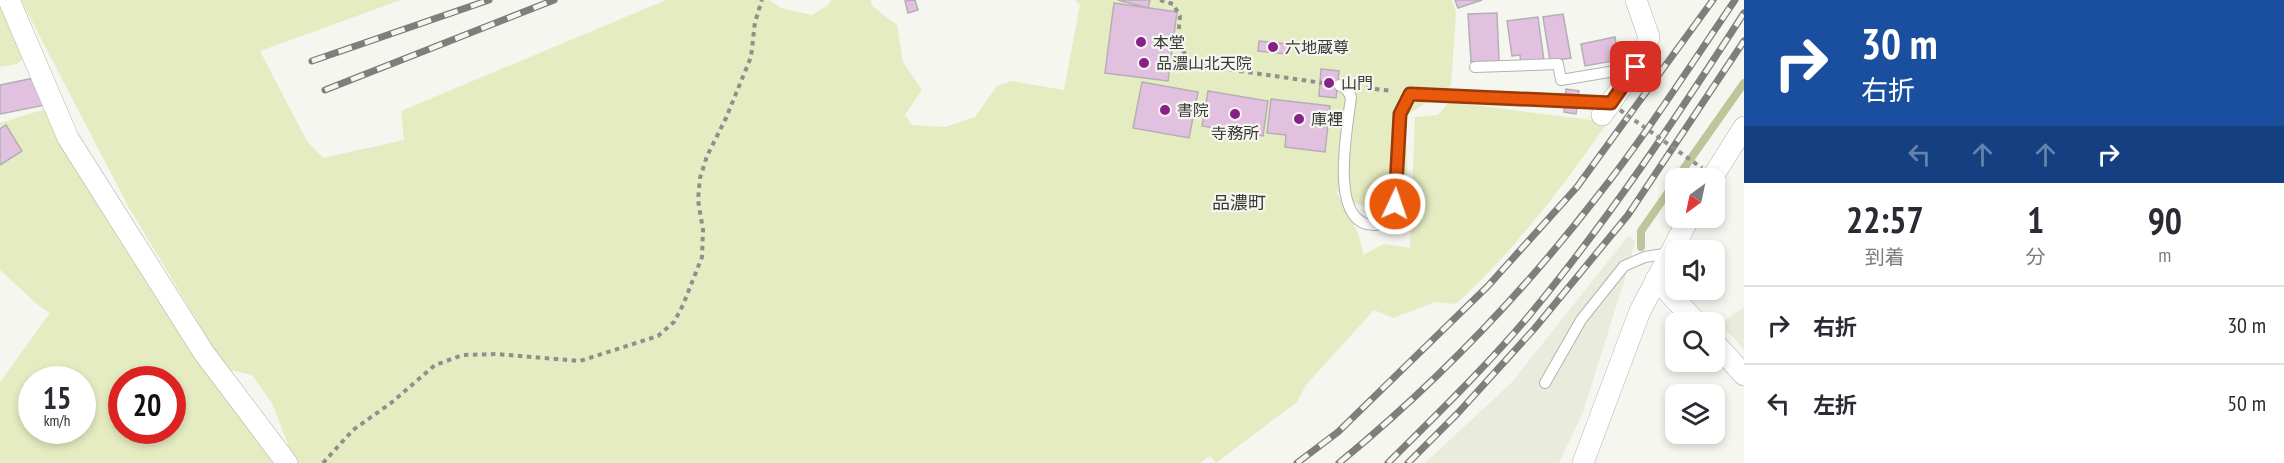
<!DOCTYPE html>
<html lang="ja">
<head>
<meta charset="utf-8">
<style>
  body { margin:0; font-family:"PT Sans Narrow","Noto Sans JP",sans-serif; background:#f2f2f3; color:#2b2b33; height:100vh; display:flex; flex-direction:column; font-size:22px; white-space:nowrap }
  * { box-sizing:border-box; margin:0 }
  p { font-size:20px; color:#7c7c81 }
  .icon { flex:none; width:33px; height:33px; fill:none; stroke:currentColor; stroke-width:2; stroke-linecap:round; stroke-linejoin:round }
  .map { position:relative; flex:1; overflow:hidden }
  .side { display:flex; flex-direction:column; background:#fff; width:540px }
  .side>* { flex:none }
  .hud { background:#1a4fa0; color:#fff; overflow:hidden }
  .needle { width:39px; rotate:213deg }
  .fabs { position:absolute; left:1665px; top:168px; display:grid; gap:12px }
  .fabs a { display:grid; place-items:center; width:60px; height:60px; border-radius:12px; background:#fff; box-shadow:0 3px 9px #0003; font-size:30px }
  .speed { position:absolute; left:18px; top:366px; display:flex; gap:12px; font-size:30px; font-weight:700; text-align:center }
  .speed>* { display:grid; place-content:center; width:78px; height:78px; border-radius:50%; background:#fff; box-shadow:0 3px 9px #0003; line-height:1 }
  .speed small { font-size:15px; font-weight:400 }
  .speed .limit { border:9px solid #d22; background:#fff; color:#111 }
  .pin { position:absolute; display:grid; place-items:center; width:51px; height:51px; color:#fff; margin:-26px; border-radius:12px; box-shadow:0 3px 9px #0006 }
  .me { position:absolute; width:66px; margin:-33px; rotate:3deg; stroke-linejoin:round; filter:drop-shadow(0 0 4px #0008) }
  .turn { display:flex; align-items:center; gap:21px; height:126px; padding:0 18px; font-size:27px }
  .turn .icon { width:78px; height:78px; stroke-width:2.5 }
  .turn b { display:block; font-size:42px; line-height:51px }
  .lanes { display:flex; align-items:center; height:57px; padding:0 18px; background:#0003; justify-content:center; gap:30px; direction:ltr }
  .lanes .off { opacity:.35 }
  .eta { display:flex; justify-content:space-evenly; align-items:center; height:102px; text-align:center }
  .eta b { font-size:36px; font-weight:800; line-height:42px }
  ul { padding:0; list-style:none }
  li { display:flex; align-items:center; gap:18px; height:78px; padding:0 18px; border-top:2px solid #e1e1e2 }
  li div { flex:1 }
  li b { display:block; font-size:22px }
  li em { font-style:normal }
  main { display:flex; flex:1; min-height:0 }
  .map>svg:first-child { display:block }
</style>
</head>
<body>
<main>
<div class="map">
<svg width="1744" height="463" viewBox="0 0 1744 463">
  <rect width="100%" height="100%" fill="#f5f6ef"/>
  <g fill="#e9ebdd">
    <polygon points="1628,236 1635,241 1626,275 1583,412 1559,463 1425,463 1511,383"/>
    <polygon points="1744,307 1744,349 1720,324"/>
  </g>
  <g fill="#e6ecc2" fill-rule="evenodd">
    <polygon points="0,0 24,58 17,64 0,67"/>
    <path d="M21,0h380l-141,51 47,90 16,17 81,-18 -3,-29 265,-111h103l12,8 31,7 15,-9 5,-6h39l1,6 25,19 6,37 19,28 -17,25 7,10 33,2 30,-10 22,-31 14,-5 53,9 16,-85 -5,-5h377l4,12 -5,74 -45,30 2,91 -24,5 -31,-9 -18,-13c12,21 26,42 28,65l21,-11 26,4 5,-131 23,-2 11,-13 159,20c-46,66 -93,128 -152,182l-21,-2 -42,16 -19,-8 -68,75 -9,17 -81,61 -6,-7 -10,7h-905l-23,-60 -20,-28 -26,-6 -98,-163z"/>
    <path d="M45,109l236,354h-281v-81l50,-69 -13,-9 -37,-34v-147zM32,380h50v50h-50zM122,380h50v50h-50z"/>
  </g>
  <g fill="none" stroke-linecap="round" stroke-linejoin="round">
    <g stroke="#bfc49b" stroke-width="8">
      <polyline points="1677,178 1744,83"/>
      <polyline points="1641,247 1641,231 1676,181"/>
    </g>
  </g>
  <g fill="#e2c1e0" stroke="#b4afb4" stroke-width="1.5">
    <polygon points="915,0 918,10 908,13 905,1"/>
    <polygon points="1118,0 1150,0 1148,8"/>
    <polygon points="1455,0 1482,0 1458,8"/>
    <polygon points="1114,3 1177,12 1168,81 1105,73"/>
    <polygon points="1497,13 1499,61 1471,62 1468,14"/>
    <polygon points="1563,14 1571,58 1550,61 1543,17"/>
    <polygon points="1538,17 1544,61 1521,65 1520,55 1512,56 1507,21"/>
    <polygon points="1615,37 1619,60 1585,66 1581,44"/>
    <polygon points="1259,41 1288,44 1287,54 1258,51"/>
    <polygon points="1321,69 1339,71 1336,98 1319,96"/>
    <polygon points="39,77 45,105 0,114 0,85"/>
    <polygon points="1142,82 1198,92 1189,138 1133,128"/>
    <polygon points="1566,89 1579,91 1576,114 1564,112"/>
    <polygon points="1208,91 1268,101 1263,136 1202,126"/>
    <polygon points="1271,99 1330,106 1325,152 1285,147 1286,135 1267,133"/>
    <polygon points="6,125 22,151 0,165 0,129"/>
  </g>
  <g fill="none" stroke-linecap="round" stroke-linejoin="round">
    <g stroke="#b3b4ad" stroke-width="12">
      <g id="lane">
        <polyline points="1475,67 1558,64 1561,80 1633,68"/>
        <path d="M1339,85l8,5 4,7c-3,28 -24,128 23,128 12,0 17,-11 21,-21l5,-90 10,-20 200,9"/>
        <polyline points="1545,383 1581,320 1624,266 1645,257 1670,253"/>
      </g>
    </g>
    <g stroke="#b3b4ad" stroke-width="22">
      <g id="street">
        <polyline points="9,0 68,138 204,353 287,463"/>
        <polyline points="1602,115 1643,56 1649,37 1636,0"/>
        <polyline points="1712,178 1744,127"/>
        <polyline points="1656,279 1696,322"/>
        <polyline points="1714,342 1744,375"/>
        <polyline points="1583,463 1640,311 1689,218"/>
      </g>
    </g>
    <g stroke="#8f8f8b" stroke-width="4" stroke-dasharray="4.5 4.5" stroke-linecap="butt">
      <polyline points="1160,0 1173,4 1180,16 1178,38 1188,62"/>
      <polyline points="1177,62 1323,83"/>
      <polyline points="1366,88 1392,91"/>
      <polyline points="323,463 353,430 391,403 435,365 463,355 496,354 580,361 658,336 674,322 683,305 702,257 703,230 698,200 700,178 707,156 726,118 751,57 755,22 762,0"/>
    </g>
    <use href="#lane" stroke="#fff" stroke-width="10"/>
    <use href="#street" stroke="#fff" stroke-width="21"/>
    <g stroke="#7e7f7b" stroke-width="7">
      <g id="rail">
        <polyline points="312,61 489,0"/>
        <polyline points="325,90 554,0"/>
        <polyline points="1297,463 1338,432 1488,286 1577,187 1713,0"/>
        <path d="M1339,463c95,-78 182,-168 257,-265 50,-63 94,-132 139,-198"/>
        <path d="M1388,463c47,-47 96,-94 139,-145 80,-96 149,-200 217,-305"/>
        <polyline points="1408,463 1458,413 1535,328 1628,215 1744,41"/>
      </g>
    </g>
    <use href="#rail" stroke="#f5f6ef" stroke-width="4.5" stroke-dasharray="14" stroke-linecap="butt"/>
    <polyline stroke="#8f8f8b" stroke-width="4" stroke-dasharray="4.5 4.5" stroke-linecap="butt" points="1620,110 1702,168"/>
  </g>
  <g fill="none" stroke-linecap="round" stroke-linejoin="round">
    <g stroke="#983908" stroke-width="15">
      <polyline id="route" points="1395,204 1400,114 1410,94 1611,103 1636,67"/>
    </g>
    <use href="#route" stroke="#ea580c" stroke-width="10"/>
  </g>
  <g fill="#882087" stroke="#f5f6ef" stroke-width="2">
    <circle cx="1141" cy="42" r="6"/>
    <circle cx="1273" cy="47" r="6"/>
    <circle cx="1144" cy="63" r="6"/>
    <circle cx="1329" cy="83" r="6"/>
    <circle cx="1165" cy="110" r="6"/>
    <circle cx="1235" cy="114" r="6"/>
    <circle cx="1299" cy="119" r="6"/>
  </g>
  <g text-anchor="middle" dominant-baseline="central" stroke-width="4.5" stroke-linejoin="round" paint-order="stroke">
    <g font-size="16" fill="#393937" stroke="#f5f6ef" text-anchor="start">
      <text x="1153" y="42">本堂</text>
      <text x="1285" y="47">六地蔵尊</text>
      <text x="1156" y="63">品濃山北天院</text>
      <text x="1341" y="83">山門</text>
      <text x="1177" y="110">書院</text>
      <text x="1311" y="119">庫裡</text>
      <text x="1235" y="133" text-anchor="middle">寺務所</text>
    </g>
    <g font-size="18" fill="#383934" stroke="#f5f6ef">
      <text x="1239" y="202">品濃町</text>
    </g>
  </g>
</svg>
<div class="fabs">
<a><svg class="needle" viewBox="-14 -14 28 28"><path d="M0-13l5 13h-10z" fill="#e53935"/><path d="M0 13l5-13h-10z" fill="#7c7c81"/></svg></a>
<a><svg class="icon" aria-label="sound" viewBox="0 0 24 24"><path d="M4 9h4l5-4v14l-5-4H4zM17 9q2 3 0 6"/></svg></a>
<a><svg class="icon" aria-label="search" viewBox="0 0 24 24"><circle cx="10" cy="10" r="6"/><path d="M15 15l6 6"/></svg></a>
<a><svg class="icon" aria-label="layers" viewBox="0 0 24 24"><path d="M12 4l9 5-9 5-9-5zM3 14l9 5 9-5"/></svg></a>
</div>
<div class="speed"><div>15<small>km/h</small></div><div class="limit">20</div></div>
<div class="pin" style="left:1636px;top:67px;background:#d93025"><svg class="icon" aria-label="arrive" viewBox="0 0 24 24"><path d="M6 21V4h12l-3 4 3 4H6"/></svg></div>
<svg class="me" style="left:1395px;top:204px" viewBox="-20 -20 40 40"><circle r="17" fill="#ea580c" stroke="#fff" stroke-width="3"/><path d="M0-11L8 9 0 5-8 9z" fill="#fff"/></svg>
</div>
<section class="side">
<div class="hud">
<div class="turn"><svg class="icon" aria-label="right" viewBox="0 0 24 24"><path d="M7 20v-9h11M14 6l5 5-5 5"/></svg><div><b>30 m</b>右折</div></div>
<div class="lanes"><svg class="icon off" aria-label="left" viewBox="0 0 24 24"><path d="M17 20v-9H6M10 6l-5 5 5 5"/></svg><svg class="icon off" aria-label="ahead" viewBox="0 0 24 24"><path d="M12 20V5M6 11l6-6 6 6"/></svg><svg class="icon off" aria-label="ahead" viewBox="0 0 24 24"><path d="M12 20V5M6 11l6-6 6 6"/></svg><svg class="icon" aria-label="right" viewBox="0 0 24 24"><path d="M7 20v-9h11M14 6l5 5-5 5"/></svg></div>
</div>
<div class="eta">
<div><b>22:57</b><p>到着</p></div>
<div><b>1</b><p>分</p></div>
<div><b>90</b><p>m</p></div>
</div>
<ul>
<li><svg class="icon" aria-label="right" viewBox="0 0 24 24"><path d="M7 20v-9h11M14 6l5 5-5 5"/></svg><div><b>右折</b></div><em>30 m</em></li>
<li><svg class="icon" aria-label="left" viewBox="0 0 24 24"><path d="M17 20v-9H6M10 6l-5 5 5 5"/></svg><div><b>左折</b></div><em>50 m</em></li>
</ul>
</section>
</main>
</body>
</html>
